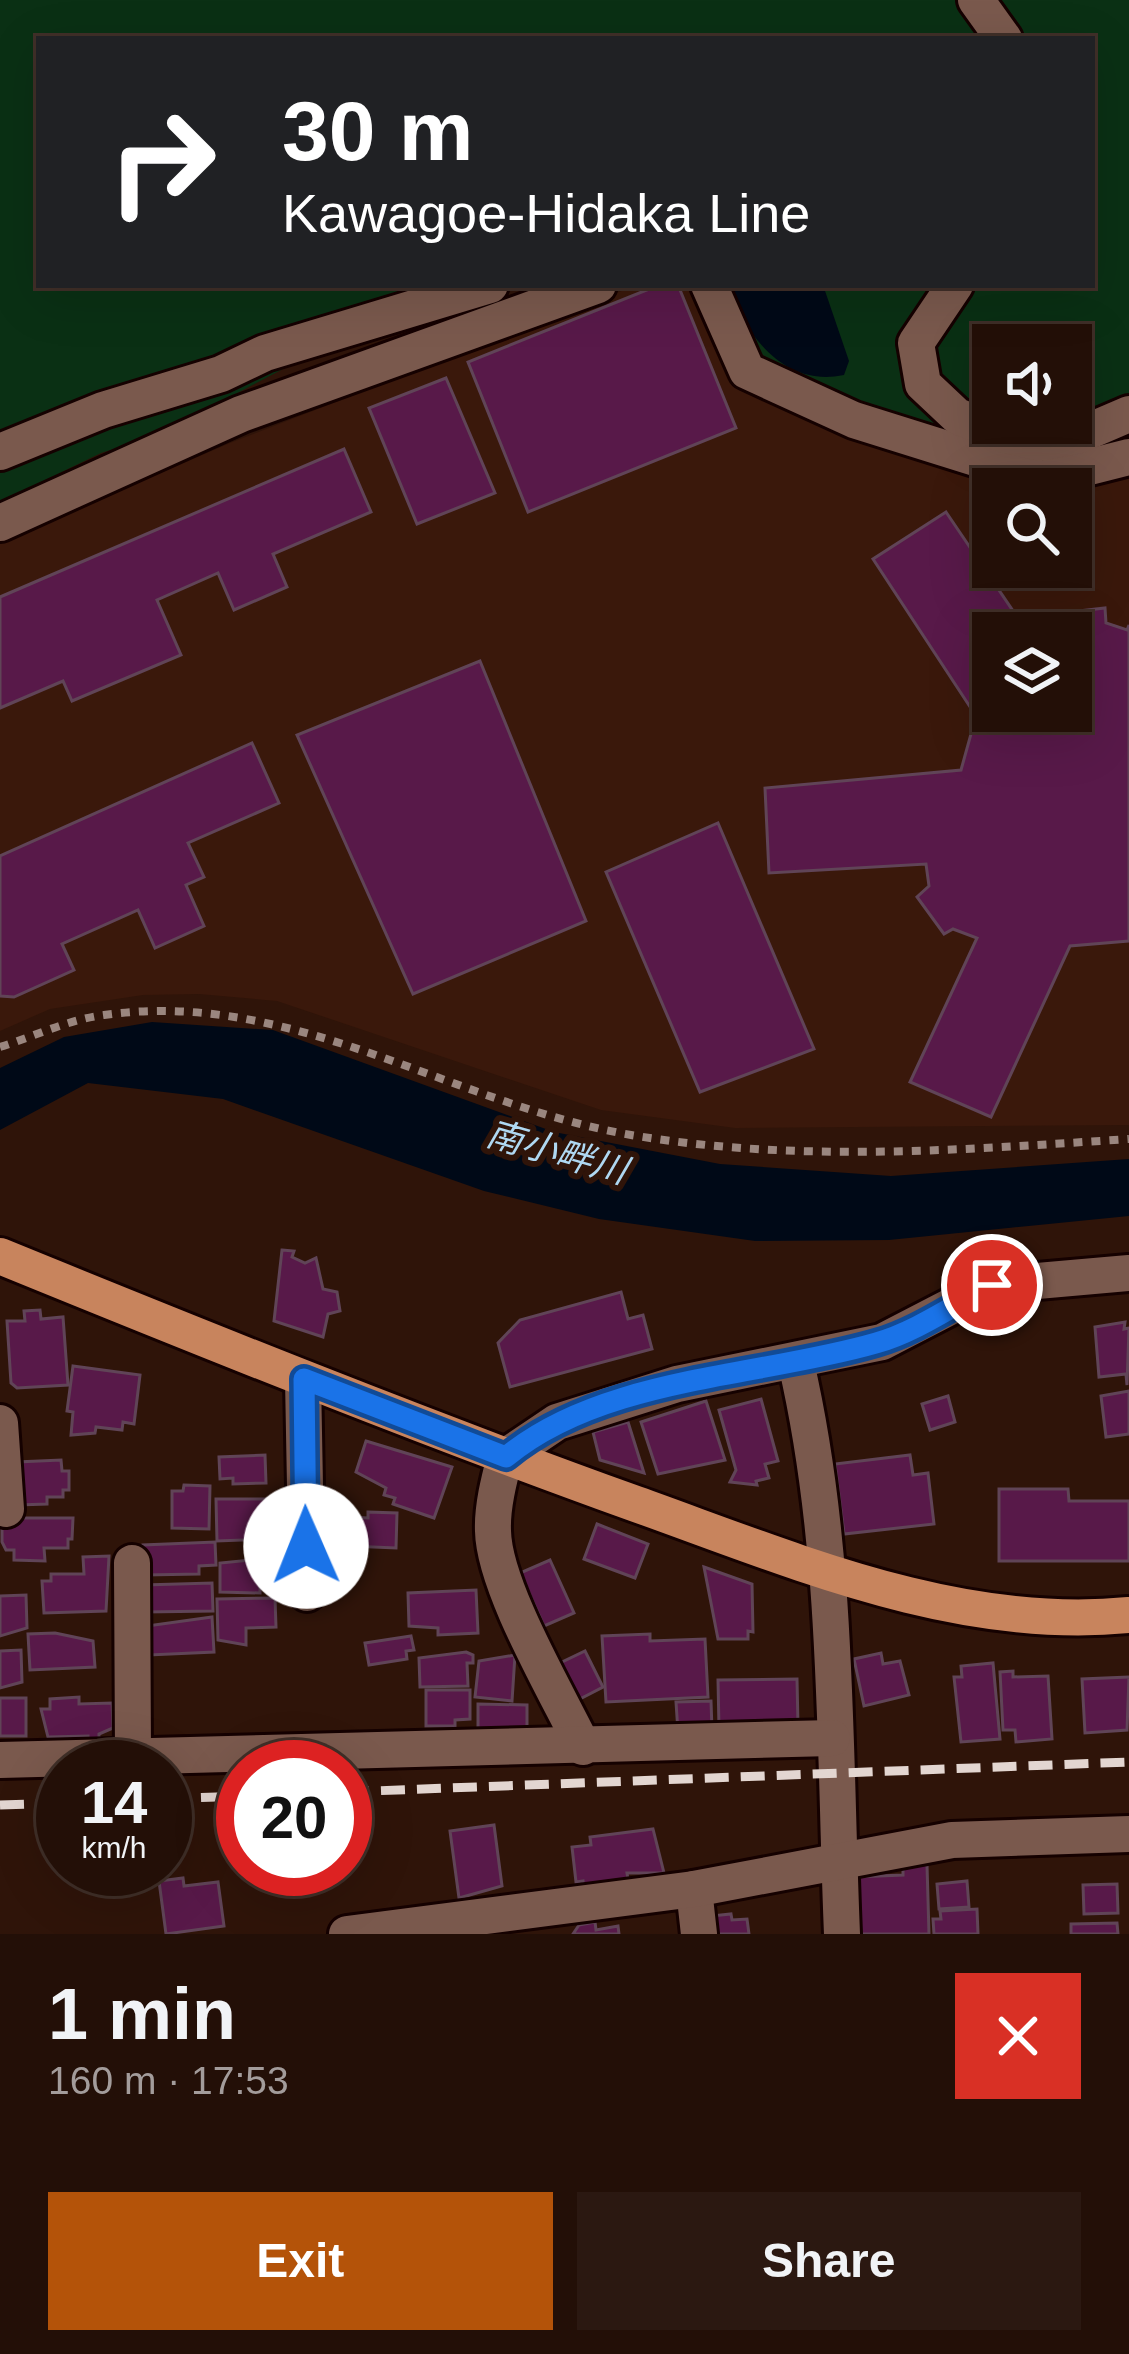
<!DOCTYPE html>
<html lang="en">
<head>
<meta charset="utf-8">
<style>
  body { margin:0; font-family:Helvetica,"Noto Sans JP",sans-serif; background:#2b1811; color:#f1f3f6; height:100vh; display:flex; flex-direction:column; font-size:45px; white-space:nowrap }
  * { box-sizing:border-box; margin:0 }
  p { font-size:39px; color:#a39c9b }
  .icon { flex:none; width:66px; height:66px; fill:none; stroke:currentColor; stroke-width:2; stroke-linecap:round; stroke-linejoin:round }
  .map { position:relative; height:1934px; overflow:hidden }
  .sheet { display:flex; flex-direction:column; background:#230f07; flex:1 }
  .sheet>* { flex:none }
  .banner { position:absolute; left:36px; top:36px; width:1059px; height:252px; border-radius:0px; box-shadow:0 12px 48px #0002,0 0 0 3px #402f28; background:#202124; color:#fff; overflow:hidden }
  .tools { position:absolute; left:972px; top:324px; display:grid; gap:24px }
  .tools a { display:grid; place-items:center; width:120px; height:120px; border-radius:0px; background:#230f07; box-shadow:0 12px 48px #0002,0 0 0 3px #402f28; font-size:60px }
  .speed { position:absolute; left:36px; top:1740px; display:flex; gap:24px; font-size:60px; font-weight:700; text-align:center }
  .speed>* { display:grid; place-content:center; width:156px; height:156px; border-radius:50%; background:#230f07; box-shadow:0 12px 48px #0002,0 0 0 3px #402f28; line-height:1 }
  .speed small { font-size:30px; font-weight:400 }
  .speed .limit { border:18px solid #d22; background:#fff; color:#111 }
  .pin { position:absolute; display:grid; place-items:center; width:102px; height:102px; color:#fff; margin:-51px; border:6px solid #fff; border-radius:50%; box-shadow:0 3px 12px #0007 }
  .me { position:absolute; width:132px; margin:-66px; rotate:359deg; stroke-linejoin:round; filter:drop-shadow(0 0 9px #0008) }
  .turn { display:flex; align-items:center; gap:42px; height:252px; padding:0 48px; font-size:54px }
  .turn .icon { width:156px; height:156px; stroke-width:2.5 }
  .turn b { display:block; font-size:84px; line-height:102px }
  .round { display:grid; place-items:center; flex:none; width:126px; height:126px; border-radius:0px; background:#2b1811 }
  .summary { display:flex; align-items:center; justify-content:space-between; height:204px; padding:0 48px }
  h1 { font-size:72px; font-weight:600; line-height:90px }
  .action { display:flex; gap:24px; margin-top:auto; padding:24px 48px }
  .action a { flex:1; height:138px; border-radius:0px; background:#b45309; color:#fff; font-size:48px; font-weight:600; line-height:138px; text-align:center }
  .action a+a { background:#2b1811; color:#f1f3f6 }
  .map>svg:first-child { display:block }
</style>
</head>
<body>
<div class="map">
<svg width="1129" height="1934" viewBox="0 0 1129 1934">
  <rect width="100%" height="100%" fill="#2f1409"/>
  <path fill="#3a180b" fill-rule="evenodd" d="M637,285h54l38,95 295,109h-31v78h78v-78l58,-22v658l-394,3 -134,-18 -324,-109 -78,-7 -56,1 -93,14 -50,22v-490l230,-98zM993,633h78v78h-78z"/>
  <path fill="#0a3014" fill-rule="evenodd" d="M0,0h1129v449l-85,22 -262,-99 -27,-24 -34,-63h371v-246h-1053v246h490l-225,73 -149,78 -54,17 -101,49zM993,345h78v78h-78z"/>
  <g fill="#000917">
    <path d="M725,285h98l26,76 -5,14c-62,13 -97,-41 -119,-90z"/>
    <polygon points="152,1022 273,1030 554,1132 720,1164 891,1176 1129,1159 1129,1216 889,1240 755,1241 599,1219 484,1191 223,1099 88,1083 0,1130 0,1068 64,1037"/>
  </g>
  <g fill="#581949" stroke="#604457" stroke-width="3">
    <polygon points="659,285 678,285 736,428 528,512 468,362"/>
    <polygon points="446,378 495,493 417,524 369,408"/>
    <polygon points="344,449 371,512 273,554 287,587 234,610 218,573 157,600 181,655 72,701 63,681 0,708 0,597"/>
    <polygon points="946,512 1028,633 993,633 993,711 1071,711 1071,633 1046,633 1054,628 1052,614 1105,608 1106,623 1127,630 1129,625 1129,941 1070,946 991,1117 910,1082 977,938 953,929 944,934 917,897 929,886 926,864 769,873 765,788 961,770 976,716 873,559"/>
    <polygon points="480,661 586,921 413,994 297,735"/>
    <polygon points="252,743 279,803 188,843 204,877 186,885 204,926 155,948 138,910 62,944 74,970 14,997 0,996 0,856"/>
    <polygon points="718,823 814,1049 700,1092 606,872"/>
    <polygon points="282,1250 294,1251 292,1257 305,1263 316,1258 323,1289 337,1292 340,1311 328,1314 323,1337 274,1321"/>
    <polygon points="621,1292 628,1319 643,1315 652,1349 510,1387 498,1343 520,1320"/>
    <polygon points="40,1310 41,1319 63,1317 68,1385 17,1388 11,1383 7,1321 25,1321 24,1311"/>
    <polygon points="1125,1322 1124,1329 1129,1328 1127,1385 1126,1374 1099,1377 1095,1327"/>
    <polygon points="73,1366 140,1375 134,1424 123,1422 122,1430 96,1427 95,1433 71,1435 73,1412 67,1411"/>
    <polygon points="1129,1391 1129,1434 1106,1437 1101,1396"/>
    <polygon points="948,1396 955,1422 930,1430 922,1404"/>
    <polygon points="761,1399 778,1461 765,1464 769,1478 756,1481 757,1485 730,1482 736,1470 719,1410"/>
    <polygon points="706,1401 725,1460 658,1474 641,1422"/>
    <polygon points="628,1422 644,1473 600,1460 593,1432"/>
    <polygon points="366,1441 452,1467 434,1518 393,1504 395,1498 384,1495 386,1488 356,1472"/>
    <polygon points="265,1455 266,1483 233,1484 233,1478 220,1479 219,1457"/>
    <polygon points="910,1455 913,1475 928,1473 934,1524 844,1534 835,1464"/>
    <polygon points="61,1460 62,1471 69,1471 69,1490 63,1490 63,1497 47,1497 47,1504 18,1505 17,1462"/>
    <polygon points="184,1485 210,1486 209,1529 172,1528 172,1491 183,1491"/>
    <polygon points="999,1489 1068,1489 1069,1501 1129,1501 1129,1561 999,1561"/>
    <polygon points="216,1499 271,1499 271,1539 217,1541"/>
    <polygon points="368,1512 397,1513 396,1548 350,1546 351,1517 368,1518"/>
    <polygon points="2,1518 73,1518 72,1539 68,1539 68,1548 44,1548 45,1561 14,1560 14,1550 6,1550 2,1542"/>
    <polygon points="597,1524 648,1544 635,1578 584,1559"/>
    <polygon points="215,1542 216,1565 199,1566 199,1574 145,1575 143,1545"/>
    <polygon points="109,1556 106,1611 44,1613 42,1581 51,1581 51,1574 84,1574 83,1557"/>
    <polygon points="260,1559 260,1593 220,1592 220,1563"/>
    <polygon points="550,1560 574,1613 544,1626 520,1573"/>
    <polygon points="704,1567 752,1584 753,1632 748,1631 748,1639 718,1639"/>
    <polygon points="212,1583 213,1611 145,1612 144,1585"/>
    <polygon points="476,1590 478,1633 438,1635 438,1628 409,1626 408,1593"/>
    <polygon points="26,1595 27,1628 0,1636 0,1596"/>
    <polygon points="275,1598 276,1627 246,1628 246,1645 218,1640 217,1599"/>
    <polygon points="212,1617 214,1652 149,1655 147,1626"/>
    <polygon points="55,1633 93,1641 95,1667 30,1670 28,1634"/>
    <polygon points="650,1634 650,1641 705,1639 708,1697 606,1702 602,1636"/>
    <polygon points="411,1636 414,1650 406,1651 407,1659 369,1665 365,1643"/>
    <polygon points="21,1650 22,1682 0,1688 0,1651"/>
    <polygon points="585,1651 603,1687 576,1701 558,1664"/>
    <polygon points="466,1652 473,1655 473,1663 467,1663 468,1686 420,1687 419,1658"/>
    <polygon points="881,1653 883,1664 900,1661 909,1695 864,1706 854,1659"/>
    <polygon points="515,1655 512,1701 475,1697 479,1661"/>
    <polygon points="993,1663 1000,1739 961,1742 954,1677 962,1677 961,1666"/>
    <polygon points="1013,1671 1013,1677 1048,1676 1052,1739 1016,1742 1015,1730 1003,1730 1000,1672"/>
    <polygon points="1129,1677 1127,1730 1085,1733 1082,1679"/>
    <polygon points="797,1679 798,1726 719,1728 718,1680"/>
    <polygon points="426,1690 470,1690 470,1719 455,1720 455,1726 426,1726"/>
    <polygon points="79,1697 79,1704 112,1703 113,1728 99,1734 99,1743 88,1743 88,1736 48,1737 41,1709 50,1709 50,1699"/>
    <rect x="0" y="1698" width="26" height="38"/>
    <polygon points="711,1701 712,1730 678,1732 676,1702"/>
    <polygon points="478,1704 527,1705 527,1733 478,1733"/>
    <polygon points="494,1825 502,1886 459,1898 450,1831"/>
    <polygon points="653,1829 664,1873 627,1873 629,1886 584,1891 583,1881 576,1882 572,1847 591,1845 590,1837"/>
    <polygon points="903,1859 927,1865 929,1934 856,1934 854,1877 903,1875"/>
    <polygon points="183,1878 184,1886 218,1882 224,1926 166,1934 159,1881"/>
    <polygon points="967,1881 969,1907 939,1909 937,1884"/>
    <polygon points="1117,1884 1118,1913 1084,1914 1083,1885"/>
    <polygon points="977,1909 978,1934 934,1934 933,1919 941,1919 940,1911"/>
    <polygon points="731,1914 732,1920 747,1919 749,1934 713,1934 711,1916"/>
    <polygon points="595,1922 596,1930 618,1926 619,1934 573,1934 579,1925"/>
    <polygon points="1117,1923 1118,1934 1071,1934 1071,1924"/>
  </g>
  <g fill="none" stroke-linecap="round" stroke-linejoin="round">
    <g stroke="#150100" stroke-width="42">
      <g id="minor">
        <polyline points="976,0 1004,39"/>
        <polyline points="709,285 747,371 854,420 1042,479 1129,457"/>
        <polyline points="955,285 916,343 923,384 957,416 1004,435 1040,443 1080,435 1129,414"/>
        <polyline points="0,452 103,410 221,374 265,353 490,285"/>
        <polyline points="0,523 241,414 598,285"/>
        <path d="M796,1363c43,186 38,381 46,571"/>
        <polyline points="303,1379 307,1593"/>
        <polyline points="0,1423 6,1509"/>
        <polyline points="132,1563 133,1755"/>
        <path d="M583,1747c-26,-54 -89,-160 -90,-216 -1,-24 6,-51 12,-74l52,-35 120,-38 205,-42 110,-57 137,-12"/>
        <polyline points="0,1760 832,1738"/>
        <polyline points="694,1889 699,1934"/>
        <polyline points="347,1934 694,1889 952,1840 1129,1834"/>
      </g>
    </g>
    <g stroke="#150100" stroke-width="42">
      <path id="major" d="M0,1256c211,86 422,171 636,248 157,56 322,128 493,111"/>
    </g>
    <path stroke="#9a867f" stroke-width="8" stroke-dasharray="9 9" stroke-linecap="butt" d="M0,1047c35,-11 67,-27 104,-32 188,-27 347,89 527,120 167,28 330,15 498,4"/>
    <use href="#minor" stroke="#7a594d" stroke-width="36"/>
    <use href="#major" stroke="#c8845d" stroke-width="36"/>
    <g stroke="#e3d6d1" stroke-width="9" stroke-dasharray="24 12" stroke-linecap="butt">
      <polyline points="345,1792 1129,1762"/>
      <polyline points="165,1799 243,1796"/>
      <polyline points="0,1805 63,1803"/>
    </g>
  </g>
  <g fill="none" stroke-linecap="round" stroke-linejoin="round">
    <g stroke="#114b97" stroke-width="30">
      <path id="route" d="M306,1546l-2,-167 202,78c96,-80 253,-80 370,-114 40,-11 79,-39 116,-58"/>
    </g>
    <use href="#route" stroke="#1a73e8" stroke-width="21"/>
  </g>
  <g text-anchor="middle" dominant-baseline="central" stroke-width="12" stroke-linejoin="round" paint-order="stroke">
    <g font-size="36" font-style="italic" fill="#afd8f2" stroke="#2f1409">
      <text transform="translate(557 1152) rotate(16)">南小畔川</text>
    </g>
  </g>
</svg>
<div class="tools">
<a><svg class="icon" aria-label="sound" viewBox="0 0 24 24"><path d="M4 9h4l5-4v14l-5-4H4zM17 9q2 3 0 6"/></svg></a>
<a><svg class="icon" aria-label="search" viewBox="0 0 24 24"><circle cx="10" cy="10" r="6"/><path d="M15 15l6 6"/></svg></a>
<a><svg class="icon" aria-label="layers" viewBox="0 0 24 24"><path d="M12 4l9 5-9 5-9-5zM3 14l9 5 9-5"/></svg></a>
</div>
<div class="speed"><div>14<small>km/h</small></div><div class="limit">20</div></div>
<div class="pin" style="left:992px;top:1285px;background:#d93025"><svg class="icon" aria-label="arrive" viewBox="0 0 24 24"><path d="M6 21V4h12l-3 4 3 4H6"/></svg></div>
<svg class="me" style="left:306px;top:1546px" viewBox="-20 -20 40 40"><circle r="19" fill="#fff"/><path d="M0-13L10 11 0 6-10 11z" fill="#1a73e8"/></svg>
<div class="banner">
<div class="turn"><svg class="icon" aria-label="right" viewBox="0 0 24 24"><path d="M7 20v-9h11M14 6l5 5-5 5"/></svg><div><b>30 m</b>Kawagoe-Hidaka Line</div></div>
</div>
</div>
<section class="sheet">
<div class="summary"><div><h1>1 min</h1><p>160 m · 17:53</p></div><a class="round" style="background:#d93025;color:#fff"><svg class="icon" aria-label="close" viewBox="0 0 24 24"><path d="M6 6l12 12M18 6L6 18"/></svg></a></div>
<div class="action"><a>Exit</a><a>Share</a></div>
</section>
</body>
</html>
